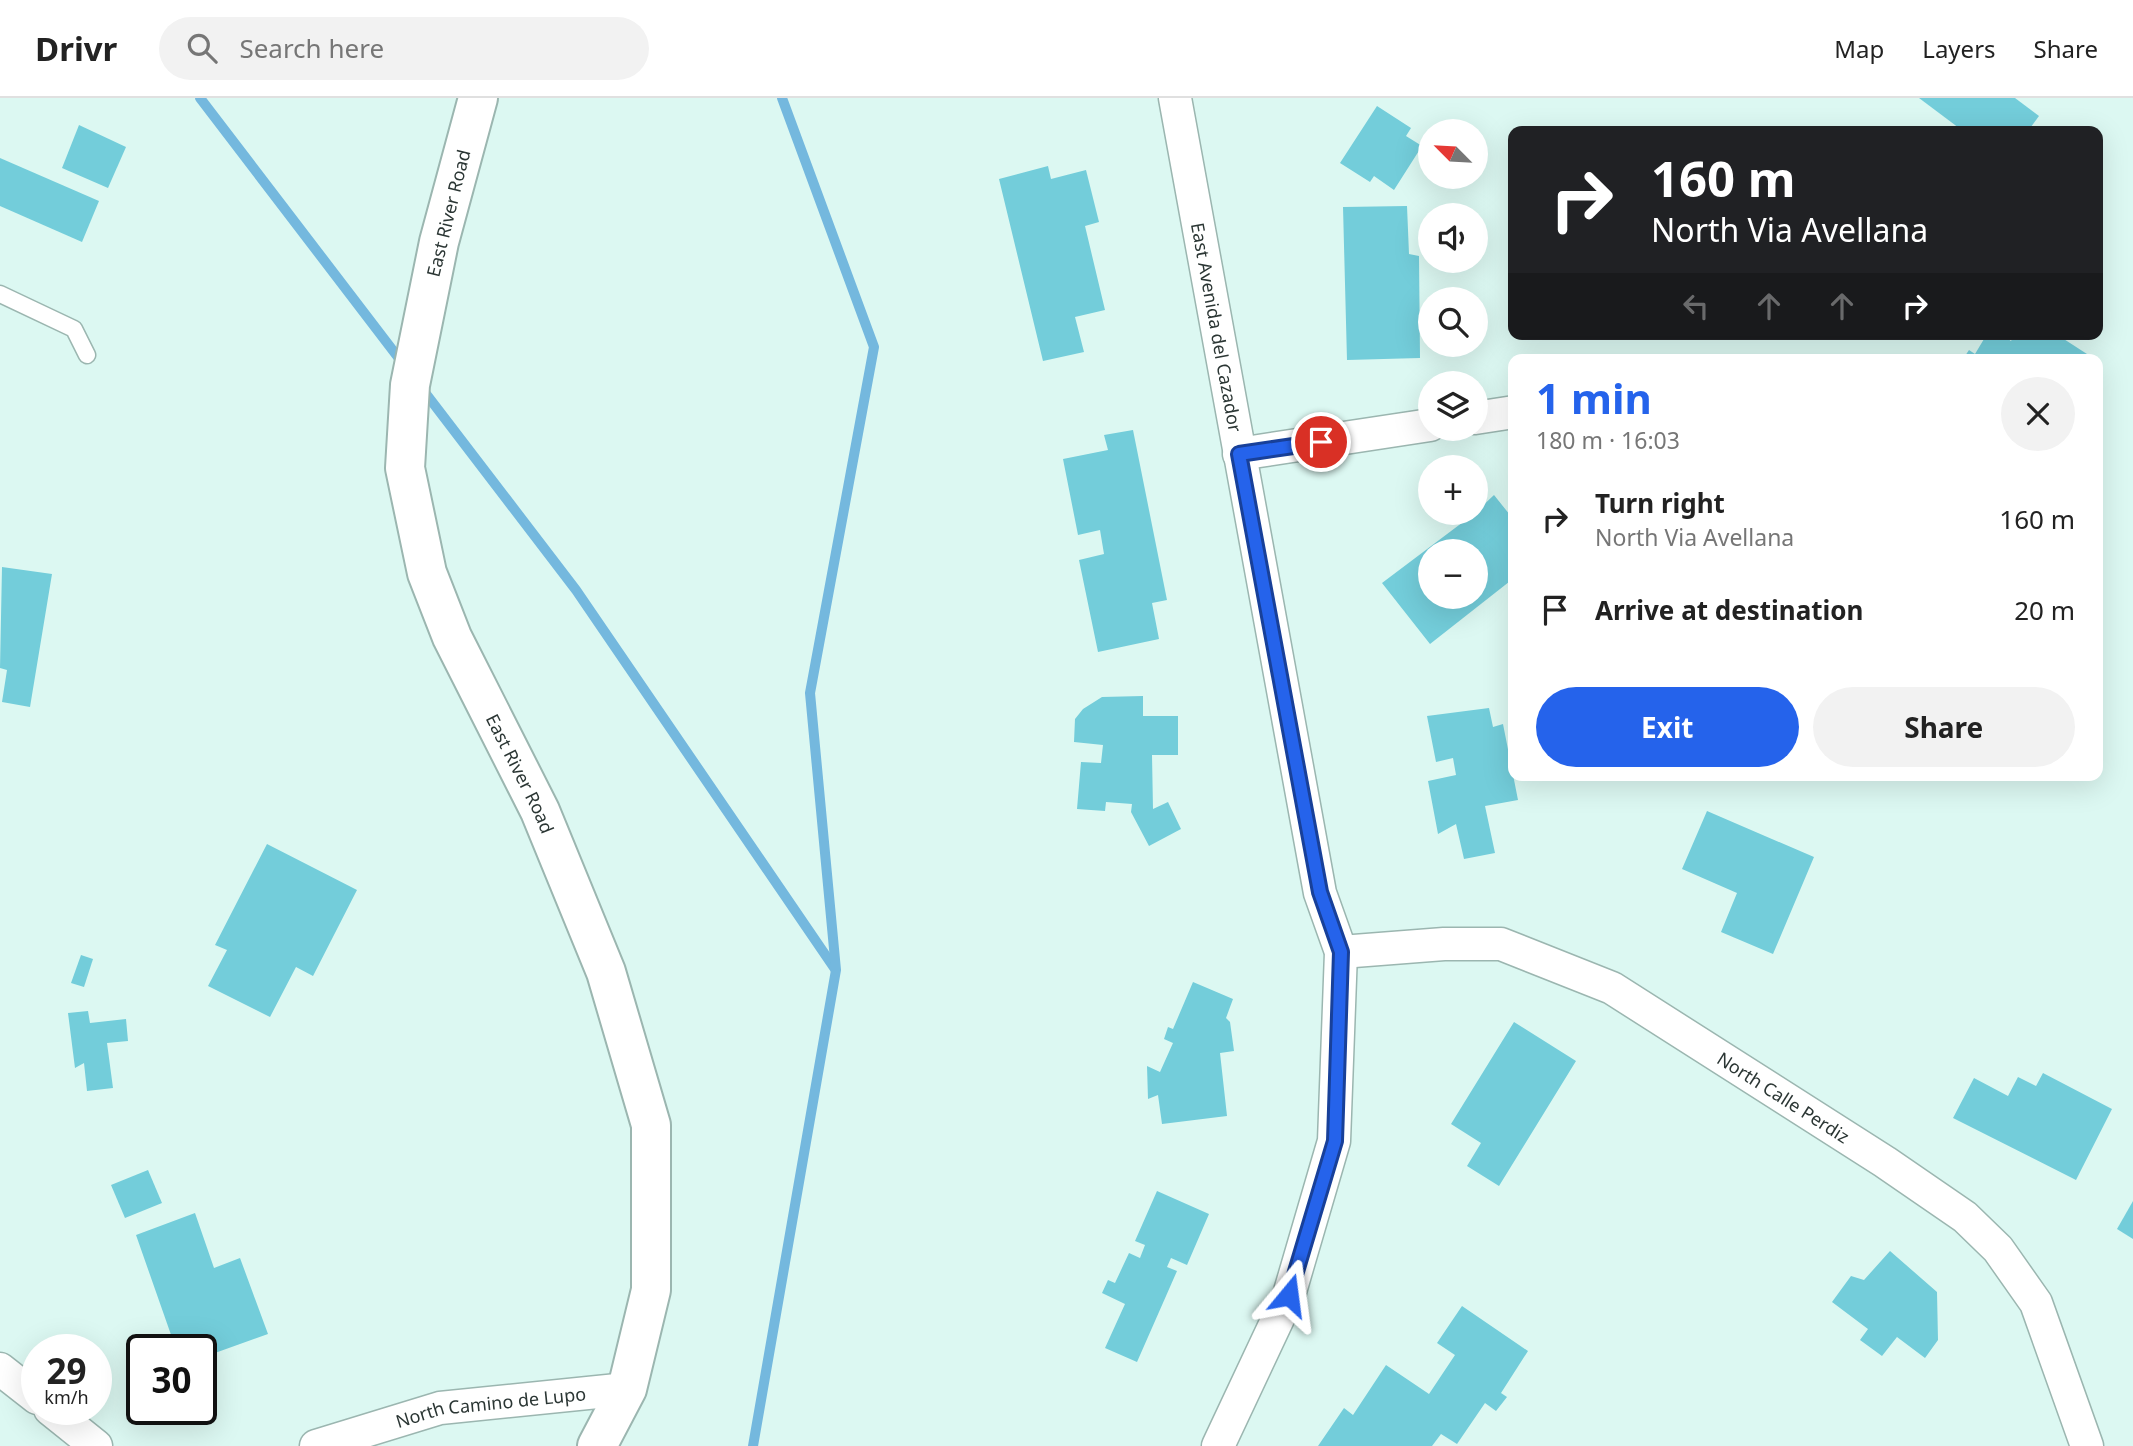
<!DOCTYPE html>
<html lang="en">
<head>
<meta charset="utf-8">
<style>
  body { margin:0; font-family:"Noto Sans",sans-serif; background:#f2f2f2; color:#222; height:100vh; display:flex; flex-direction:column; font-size:26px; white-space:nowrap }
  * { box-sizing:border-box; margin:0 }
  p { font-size:23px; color:#767676 }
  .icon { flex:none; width:38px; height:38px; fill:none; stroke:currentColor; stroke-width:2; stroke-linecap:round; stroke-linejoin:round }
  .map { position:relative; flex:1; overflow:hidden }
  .side { position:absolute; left:1508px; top:256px; width:595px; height:427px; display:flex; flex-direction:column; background:#fff; border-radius:14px; box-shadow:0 7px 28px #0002 }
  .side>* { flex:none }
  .guide { position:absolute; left:1508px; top:28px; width:595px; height:214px; border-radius:14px; box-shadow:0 7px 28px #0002; background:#202124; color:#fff; overflow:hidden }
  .needle { width:46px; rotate:294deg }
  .buttons { position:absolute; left:1418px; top:21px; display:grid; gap:14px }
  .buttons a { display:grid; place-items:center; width:70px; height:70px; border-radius:50%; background:#fff; box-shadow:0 7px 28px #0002; font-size:35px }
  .speed { position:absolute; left:21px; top:1236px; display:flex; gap:14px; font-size:35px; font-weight:700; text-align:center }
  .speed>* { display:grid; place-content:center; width:91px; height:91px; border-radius:50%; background:#fff; box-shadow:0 7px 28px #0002; line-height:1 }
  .speed small { font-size:18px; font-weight:400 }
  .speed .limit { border:4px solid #111; border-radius:10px; background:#fff; color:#111 }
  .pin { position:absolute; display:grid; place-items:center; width:60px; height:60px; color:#fff; margin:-30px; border:4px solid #fff; border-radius:50%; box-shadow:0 2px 7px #0007 }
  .me { position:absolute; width:77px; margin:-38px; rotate:16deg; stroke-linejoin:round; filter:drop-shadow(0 0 5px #0008) }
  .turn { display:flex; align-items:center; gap:24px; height:147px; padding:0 28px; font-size:32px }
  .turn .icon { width:91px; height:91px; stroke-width:2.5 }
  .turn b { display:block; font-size:49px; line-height:60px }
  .lanes { display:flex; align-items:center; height:66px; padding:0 28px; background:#0003; justify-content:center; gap:35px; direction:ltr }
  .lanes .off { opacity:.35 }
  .round { display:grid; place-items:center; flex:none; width:74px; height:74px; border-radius:37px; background:#f2f2f2 }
  .summary { display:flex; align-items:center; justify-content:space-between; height:119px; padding:0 28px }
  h1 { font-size:42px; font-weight:700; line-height:52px; color:#2563eb }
  .cta { display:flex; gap:14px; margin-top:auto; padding:14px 28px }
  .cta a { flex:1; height:80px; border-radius:42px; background:#2563eb; color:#fff; font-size:28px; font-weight:700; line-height:80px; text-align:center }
  .cta a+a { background:#f2f2f2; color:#222 }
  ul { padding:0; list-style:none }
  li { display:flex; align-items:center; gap:21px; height:91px; padding:0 28px }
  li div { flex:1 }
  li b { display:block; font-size:26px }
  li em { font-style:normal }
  header { display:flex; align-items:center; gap:42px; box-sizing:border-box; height:98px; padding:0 35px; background:#fff; border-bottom:2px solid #e0e0e0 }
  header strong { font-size:33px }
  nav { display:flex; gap:38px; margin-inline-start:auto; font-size:24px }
  .search { width:490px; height:63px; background:#f2f2f2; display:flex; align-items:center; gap:18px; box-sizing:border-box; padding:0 24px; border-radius:38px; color:#767676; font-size:26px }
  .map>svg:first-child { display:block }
</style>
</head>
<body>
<header>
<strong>Drivr</strong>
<div class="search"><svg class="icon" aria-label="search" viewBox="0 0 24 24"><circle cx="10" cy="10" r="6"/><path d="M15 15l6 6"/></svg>Search here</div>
<nav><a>Map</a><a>Layers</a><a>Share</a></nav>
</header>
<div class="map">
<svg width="2133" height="1348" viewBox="0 0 2133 1348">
  <rect width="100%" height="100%" fill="#dcf8f2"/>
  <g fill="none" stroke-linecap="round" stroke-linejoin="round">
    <g stroke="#74b8de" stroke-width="10">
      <polyline points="200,0 404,267"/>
      <polyline points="420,288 576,492 835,871"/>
      <polyline points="753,1348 836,872 810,595 874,249 782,0"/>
    </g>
  </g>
  <g fill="#73cdda" fill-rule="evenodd">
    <polygon points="1919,0 2015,0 2039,18 2028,33 1963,33"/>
    <polygon points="1377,8 1411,30 1406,38 1422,48 1394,92 1374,78 1370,84 1340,65"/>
    <polygon points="79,27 126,49 108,90 62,70"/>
    <polygon points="0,60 99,103 82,144 0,108"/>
    <polygon points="1048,68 1051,81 1086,72 1099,124 1085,128 1105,212 1075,219 1084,254 1043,263 999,81"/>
    <polygon points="1407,108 1409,156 1419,158 1420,260 1347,262 1343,109"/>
    <polygon points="1987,236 2001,236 2011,243 2015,236 2022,239 2024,236 2056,236 2087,256 2084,261 1963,261 1969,252 1975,256"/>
    <polygon points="1133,332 1167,502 1152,505 1159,541 1098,554 1079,462 1104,456 1100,432 1078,437 1063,361 1108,352 1104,337"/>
    <path d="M1494,397l20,25v58l-84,66 -48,-61 93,-70zM1430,453h45v46h-45z"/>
    <polygon points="2,469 52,476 30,609 2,604 7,572 0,570"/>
    <polygon points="1143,598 1143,618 1178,618 1178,657 1152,657 1153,711 1168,704 1181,731 1149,748 1131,714 1132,706 1106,704 1105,713 1077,711 1081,664 1101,665 1103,647 1074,644 1075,621 1083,611 1102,599"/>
    <polygon points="1489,610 1493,629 1503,626 1518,702 1485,708 1495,755 1464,761 1456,726 1438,736 1428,683 1456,677 1453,660 1436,664 1427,618"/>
    <polygon points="1707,713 1814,759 1773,856 1721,834 1737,795 1682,771"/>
    <polygon points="267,746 357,792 313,878 296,869 270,919 208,888 227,852 215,847"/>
    <polygon points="81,857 93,861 84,889 71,885"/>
    <polygon points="1193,884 1233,901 1226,920 1230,924 1234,953 1220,955 1227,1018 1162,1026 1158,997 1148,1001 1147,968 1160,974 1173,945 1164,941 1168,929 1173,931"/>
    <polygon points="88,913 90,925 126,921 128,943 107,945 113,990 87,993 84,965 75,970 68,915"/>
    <polygon points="1514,924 1576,963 1499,1088 1467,1068 1481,1045 1451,1026"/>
    <polygon points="2043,975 2112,1011 2076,1082 1953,1020 1974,980 2008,998 2018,979 2036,988"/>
    <polygon points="148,1072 162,1105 125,1120 111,1087"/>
    <polygon points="1157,1093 1209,1116 1187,1167 1171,1160 1167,1169 1177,1173 1137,1264 1105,1250 1125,1206 1102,1195 1108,1182 1115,1185 1129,1155 1140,1160 1145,1147 1135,1143"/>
    <polygon points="2133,1103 2133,1141 2117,1131"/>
    <polygon points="195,1115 214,1170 240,1160 268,1236 201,1260 201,1251 176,1251 136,1137"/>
    <polygon points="1890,1153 1937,1194 1938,1242 1925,1260 1897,1239 1882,1258 1860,1242 1868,1231 1832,1204 1851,1178 1864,1182"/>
    <polygon points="1462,1208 1528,1253 1501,1295 1507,1299 1496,1313 1485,1305 1457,1346 1441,1336 1432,1348 1318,1348 1344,1310 1353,1317 1386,1267 1429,1296 1455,1257 1437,1245"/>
  </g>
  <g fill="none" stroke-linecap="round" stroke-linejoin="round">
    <g stroke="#9bb6b0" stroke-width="19">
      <polyline id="service" points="0,196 74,231 87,257"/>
    </g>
    <g stroke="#9bb6b0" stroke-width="35">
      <g id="minor">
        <path id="s1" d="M1175,0l145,795 21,59 -7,189 -45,154 -71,151"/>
        <polyline points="1475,320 1514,314"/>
        <polyline points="1239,356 1430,327"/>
        <path id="s2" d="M1341,854l103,-8h57l111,44 273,174 80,55 33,32 38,54 51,143"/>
        <polyline points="0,1271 37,1300"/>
        <polyline points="50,1311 96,1348"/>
        <path id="s3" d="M316,1348l124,-38 187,-19"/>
      </g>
    </g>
    <g stroke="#9bb6b0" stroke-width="42">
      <g id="tertiary">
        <path id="s4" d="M478,0l-39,144 -29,143 -5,83 22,105 25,64 88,174 66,161 45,153v165l-24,99 -30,57"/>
      </g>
    </g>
    <use href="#service" stroke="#fff" stroke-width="16"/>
    <use href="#minor" stroke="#fff" stroke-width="32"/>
    <use href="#tertiary" stroke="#fff" stroke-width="38"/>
  </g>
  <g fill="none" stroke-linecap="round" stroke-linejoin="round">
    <g stroke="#184099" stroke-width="18">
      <polyline id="route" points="1289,1197 1335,1043 1341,854 1320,794 1239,356 1321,344"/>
    </g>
    <use href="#route" stroke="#2563eb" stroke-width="12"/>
  </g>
  <g text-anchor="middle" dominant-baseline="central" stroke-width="5" stroke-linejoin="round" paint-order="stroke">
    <g font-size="18" fill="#2b3634" stroke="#fff">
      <text transform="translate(448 115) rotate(-76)">East River Road</text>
      <text stroke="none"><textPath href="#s1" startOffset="233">East Avenida del Cazador</textPath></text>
      <text stroke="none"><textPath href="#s4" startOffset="707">East River Road</textPath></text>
      <text stroke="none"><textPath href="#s2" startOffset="483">North Calle Perdiz</textPath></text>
      <text stroke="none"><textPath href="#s3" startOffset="180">North Camino de Lupo</textPath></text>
    </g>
  </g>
</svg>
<div class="buttons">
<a><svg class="needle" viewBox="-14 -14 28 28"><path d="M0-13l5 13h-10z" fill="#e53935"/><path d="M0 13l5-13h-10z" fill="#767676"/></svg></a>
<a><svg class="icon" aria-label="sound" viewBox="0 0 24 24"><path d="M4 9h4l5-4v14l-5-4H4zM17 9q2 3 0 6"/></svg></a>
<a><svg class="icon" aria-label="search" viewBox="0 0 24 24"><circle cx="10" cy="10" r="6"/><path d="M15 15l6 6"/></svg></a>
<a><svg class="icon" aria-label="layers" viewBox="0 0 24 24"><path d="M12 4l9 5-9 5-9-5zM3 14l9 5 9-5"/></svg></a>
<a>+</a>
<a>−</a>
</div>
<div class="speed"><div>29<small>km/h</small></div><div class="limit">30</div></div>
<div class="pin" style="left:1321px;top:344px;background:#d93025"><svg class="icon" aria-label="arrive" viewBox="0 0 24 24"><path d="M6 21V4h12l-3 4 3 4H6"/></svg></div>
<svg class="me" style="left:1289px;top:1197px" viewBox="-20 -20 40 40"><path d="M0-17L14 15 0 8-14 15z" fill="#2563eb" stroke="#fff" stroke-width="4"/></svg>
<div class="guide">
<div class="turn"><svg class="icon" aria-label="right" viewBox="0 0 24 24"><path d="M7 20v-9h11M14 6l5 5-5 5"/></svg><div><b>160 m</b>North Via Avellana</div></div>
<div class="lanes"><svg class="icon off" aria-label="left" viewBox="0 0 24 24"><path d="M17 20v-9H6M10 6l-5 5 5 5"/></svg><svg class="icon off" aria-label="ahead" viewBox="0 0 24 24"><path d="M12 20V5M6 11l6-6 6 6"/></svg><svg class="icon off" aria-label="ahead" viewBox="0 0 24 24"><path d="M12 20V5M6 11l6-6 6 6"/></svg><svg class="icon" aria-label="right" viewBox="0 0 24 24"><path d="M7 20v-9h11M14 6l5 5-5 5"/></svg></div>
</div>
<section class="side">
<div class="summary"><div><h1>1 min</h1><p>180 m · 16:03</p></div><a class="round"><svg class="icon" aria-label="close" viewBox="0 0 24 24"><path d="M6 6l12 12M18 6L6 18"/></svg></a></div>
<ul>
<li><svg class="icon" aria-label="right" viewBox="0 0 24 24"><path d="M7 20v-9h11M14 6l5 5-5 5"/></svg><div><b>Turn right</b><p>North Via Avellana</p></div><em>160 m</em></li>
<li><svg class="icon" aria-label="arrive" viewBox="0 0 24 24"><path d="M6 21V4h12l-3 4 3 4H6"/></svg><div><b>Arrive at destination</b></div><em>20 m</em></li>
</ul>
<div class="cta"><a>Exit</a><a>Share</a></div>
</section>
</div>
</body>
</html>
